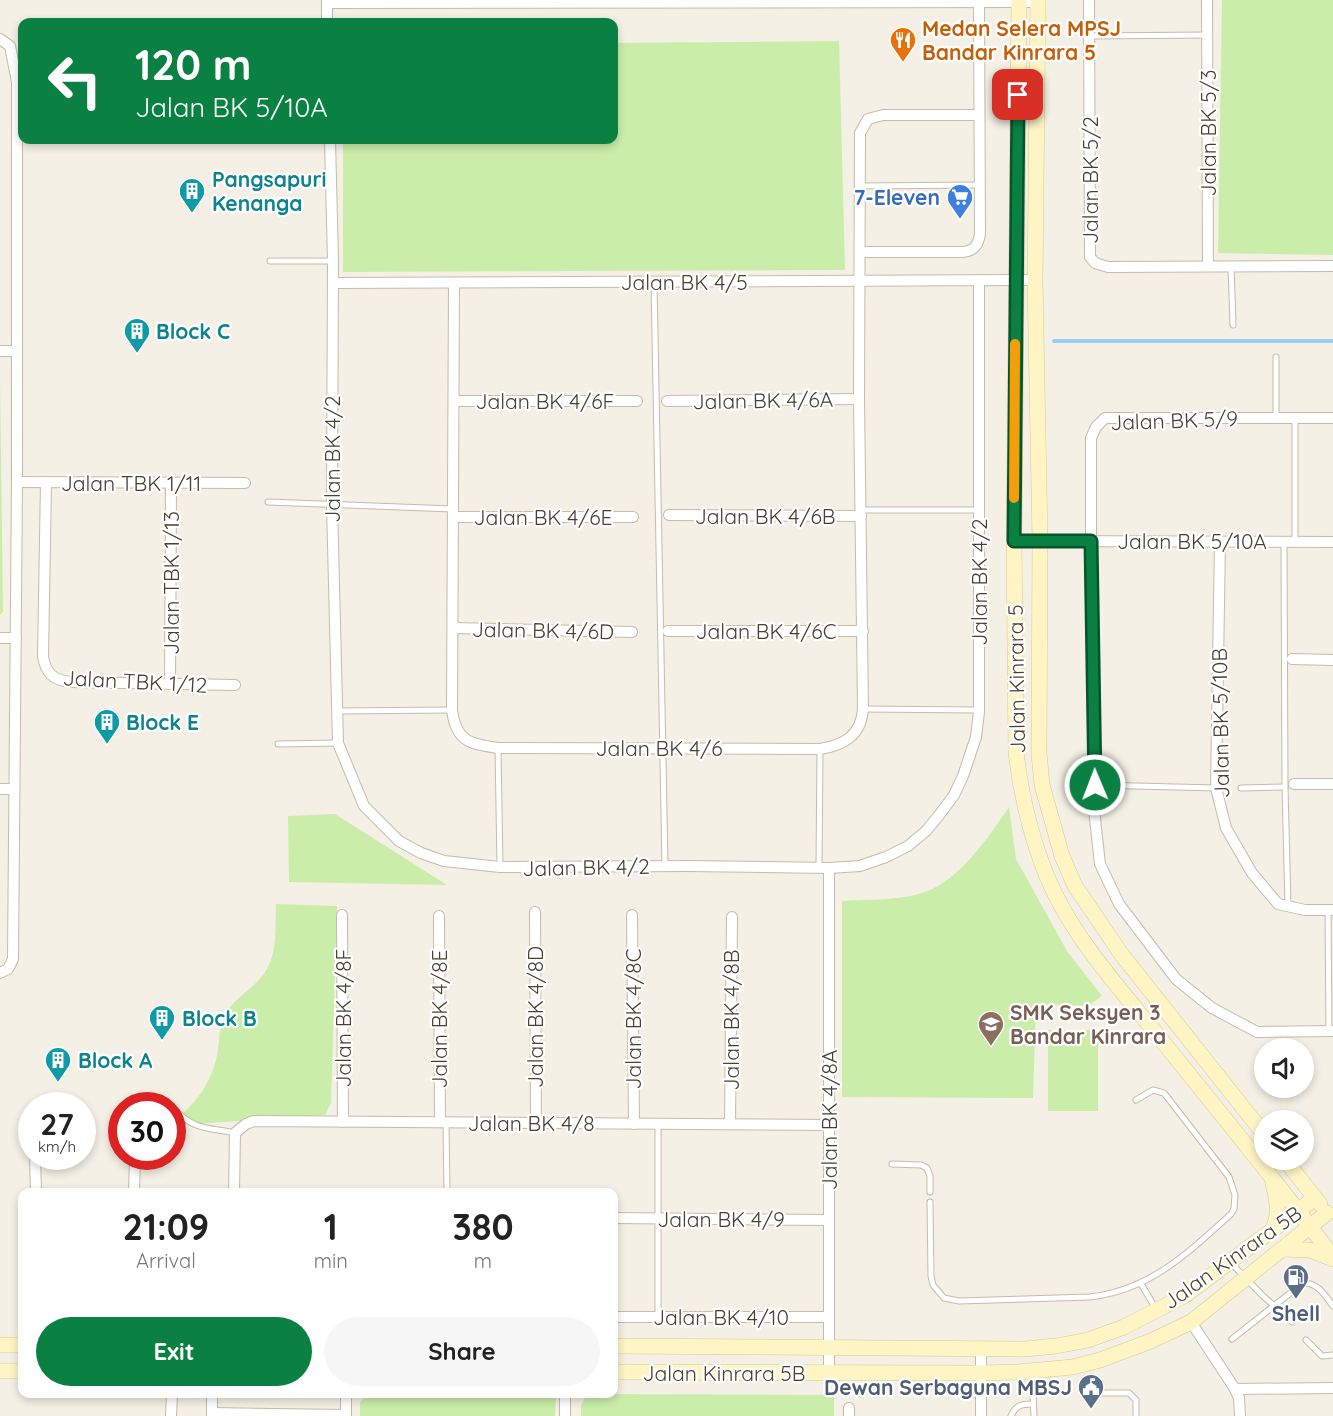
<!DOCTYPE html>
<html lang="en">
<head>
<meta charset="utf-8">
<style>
  body { margin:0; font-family:Quicksand,sans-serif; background:#f6f6f6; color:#222; height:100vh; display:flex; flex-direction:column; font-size:22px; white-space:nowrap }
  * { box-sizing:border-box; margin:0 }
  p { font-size:20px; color:#767676 }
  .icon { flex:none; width:33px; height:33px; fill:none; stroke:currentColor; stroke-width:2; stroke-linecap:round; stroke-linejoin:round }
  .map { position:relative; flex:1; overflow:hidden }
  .drawer { position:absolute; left:18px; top:1188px; width:600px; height:210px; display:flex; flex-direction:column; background:#fff; border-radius:12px; box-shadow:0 3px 9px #0003 }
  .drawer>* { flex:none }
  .banner { position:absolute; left:18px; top:18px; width:600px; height:126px; border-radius:12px; box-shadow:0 3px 9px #0003; background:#0b8043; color:#fff; overflow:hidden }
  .buttons { position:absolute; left:1254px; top:1038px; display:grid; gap:12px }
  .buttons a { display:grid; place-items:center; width:60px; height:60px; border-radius:50%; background:#fff; box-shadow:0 3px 9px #0003; font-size:30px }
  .speed { position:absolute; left:18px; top:1092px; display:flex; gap:12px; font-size:30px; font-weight:700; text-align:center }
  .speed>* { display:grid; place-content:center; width:78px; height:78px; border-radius:50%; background:#fff; box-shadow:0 3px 9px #0003; line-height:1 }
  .speed small { font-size:15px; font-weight:400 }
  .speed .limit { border:9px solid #d22; background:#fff; color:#111 }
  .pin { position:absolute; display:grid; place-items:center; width:51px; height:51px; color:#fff; margin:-26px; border-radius:12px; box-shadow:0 3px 9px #0006 }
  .me { position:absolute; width:66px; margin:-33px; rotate:359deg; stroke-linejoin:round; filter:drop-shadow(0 0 4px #0008) }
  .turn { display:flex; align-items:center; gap:21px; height:126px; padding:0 18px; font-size:27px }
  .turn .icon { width:78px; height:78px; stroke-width:2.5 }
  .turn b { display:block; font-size:42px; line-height:51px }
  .eta { display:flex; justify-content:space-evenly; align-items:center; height:102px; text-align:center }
  .eta b { font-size:36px; font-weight:700; line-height:42px }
  .cta { display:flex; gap:12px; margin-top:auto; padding:12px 18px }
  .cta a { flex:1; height:69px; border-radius:36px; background:#0b8043; color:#fff; font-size:24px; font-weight:700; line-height:69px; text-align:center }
  .cta a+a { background:#f6f6f6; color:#222 }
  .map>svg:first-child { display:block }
</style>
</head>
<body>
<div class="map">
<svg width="1333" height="1416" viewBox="0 0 1333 1416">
  <rect width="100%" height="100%" fill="#f4f0e5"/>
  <g fill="#caeda9">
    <polygon points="1222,0 1333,0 1333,255 1218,253"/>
    <polygon points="839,41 845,270 343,272 343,140 614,140 614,43"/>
    <polygon points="0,377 3,612 0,615"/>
    <path d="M1009,807l7,52 51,92 35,45 -14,10 -52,-2 -3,94 -191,-1v-196c27,-2 57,0 83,-9 34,-11 65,-57 84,-85z"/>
    <polygon points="335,814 447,885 289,882 288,816"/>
    <path d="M276,904l61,2 -6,197 -6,12 -144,10v-10c20,-17 34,-40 37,-67 2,-9 1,-19 4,-28 7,-20 32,-30 43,-48 13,-18 10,-47 11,-68z"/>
    <rect x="1048" y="1030" width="50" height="81"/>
    <polygon points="369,1394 553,1394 556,1397 555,1416 360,1416 360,1402"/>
    <polygon points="587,1394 834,1395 834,1416 581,1416 581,1405"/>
  </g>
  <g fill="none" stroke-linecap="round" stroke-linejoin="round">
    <polyline stroke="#9accf7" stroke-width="4" points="1054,341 1333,341"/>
    <g stroke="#c3bca9" stroke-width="7">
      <g id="lane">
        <polyline points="1089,36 1207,35"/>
        <polyline points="860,186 980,185"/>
        <polyline points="270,261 333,261"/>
        <polyline points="1231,266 1233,325"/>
        <polyline points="654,282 665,866"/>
        <polyline points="1276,357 1276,418"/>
        <polyline points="268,502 453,509"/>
        <polyline points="861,510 979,510"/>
        <polyline points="1284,542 1285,787 1288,906"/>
        <polyline points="1295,542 1295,418"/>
        <polyline points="863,709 978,710"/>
        <polyline points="337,711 452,710"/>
        <polyline points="278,744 338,743"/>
        <polyline points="498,748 500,866"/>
        <polyline points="1095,785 1216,788"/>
        <polyline points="1241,788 1285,787"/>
        <polyline points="819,867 820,749"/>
        <polyline points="1328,910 1329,1031"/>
        <polyline points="167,1101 171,1106"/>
        <path d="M172,1107c22,24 35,20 63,26"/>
        <polyline points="446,1122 447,1192"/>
        <polyline points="892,1164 921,1165 927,1168 930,1176 930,1192"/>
        <path d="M930,1202l1,74 2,9 11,13 15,3 130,-4c60,-6 99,-44 142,-83l3,-5 1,-14 -6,-18 -65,-84 -11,-3 -17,10"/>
        <polyline points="1231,1263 1262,1295 1292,1322"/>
        <polyline points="1141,1284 1156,1309"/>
        <polyline points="658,1317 658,1124"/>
        <path d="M1232,1339l71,-56c14,-1 22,12 30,23"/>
        <polyline points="1306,1340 1322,1356 1333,1355"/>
        <polyline points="1032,1373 1034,1416"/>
        <polyline points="1102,1393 1129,1393 1136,1400 1136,1416"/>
        <path d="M1011,1416c5,-11 10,-12 22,-12"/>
      </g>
    </g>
    <g stroke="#c3bca9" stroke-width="12">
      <g id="street">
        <polyline points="1089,0 1090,257 1095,263 1108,267 1333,266"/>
        <polyline points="1207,0 1208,266"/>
        <polyline points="327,3 1038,2"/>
        <polyline points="327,22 327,0"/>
        <polyline points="0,39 10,46 17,82 17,482 13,959 8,969 0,973"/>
        <polyline points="330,140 333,261 332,505 338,743 364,806 399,841 421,853 444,861 500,867 688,866 829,868 860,866 886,857 908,846 926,831 940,814 954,795 963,776 976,737 979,712 979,280"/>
        <path d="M860,252h102c12,-1 16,-6 18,-18l-1,-234"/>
        <polyline points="333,283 1035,280"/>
        <path d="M454,283l-2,427c4,31 17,34 46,38l322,1c24,-4 41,-13 43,-40l-4,-310 1,-266 8,-14 15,-4h96"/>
        <polyline points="0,351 16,351"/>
        <polyline points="454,401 637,401"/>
        <polyline points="667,401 859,399"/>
        <polyline points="1333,418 1105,418 1096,427 1091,438 1091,541 1095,819 1100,864 1119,904 1176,979 1212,1008 1257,1032 1333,1031"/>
        <polyline points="17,482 245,483"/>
        <path d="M46,482l-3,175c3,16 10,23 27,25l165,3"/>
        <polyline points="669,515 861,516"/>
        <polyline points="453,517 633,517"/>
        <polyline points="1014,541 1333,542"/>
        <polyline points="1220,542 1216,788 1226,828 1252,873 1278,904 1305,910 1333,910"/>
        <polyline points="453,628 632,632"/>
        <polyline points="668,631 863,631"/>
        <polyline points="0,638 16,638"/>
        <polyline points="1292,659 1333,660"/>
        <polyline points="170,684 171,483"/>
        <polyline points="1294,784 1333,784"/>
        <polyline points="0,789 14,789"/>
        <polyline points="829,868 829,1373"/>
        <polyline points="535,912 536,1123"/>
        <polyline points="342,915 343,1122"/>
        <polyline points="632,915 634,1124"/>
        <polyline points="439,916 440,1122"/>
        <polyline points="730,1124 732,917"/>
        <polyline points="35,1156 36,1192"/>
        <polyline points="134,1192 135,1156"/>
        <polyline points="234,1192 235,1133 246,1124 254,1121 829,1125"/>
        <polyline points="614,1218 829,1220"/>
        <polyline points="614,1317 829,1317"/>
        <polyline points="1191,1322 1235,1389 1239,1398 1240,1416"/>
        <polyline points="981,1349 981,1416"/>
        <polyline points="1235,1389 1333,1388"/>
        <polyline points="849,1408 849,1416"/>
        <polyline points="212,1413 346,1415"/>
        <polyline points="171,1416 172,1394"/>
        <polyline points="212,1416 212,1394"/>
        <polyline points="346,1416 346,1394"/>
        <polyline points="565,1416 565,1394"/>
      </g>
    </g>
    <g stroke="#d8ca90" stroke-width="16">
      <g id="secondary">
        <path d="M1019,0l-5,541 2,211c5,45 18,99 38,140 24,50 66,97 101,140 60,75 121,148 178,225"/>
        <polyline points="1038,0 1035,280 1040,540 1039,753 1042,785 1062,856 1075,886 1122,955 1264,1134"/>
        <polyline points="1285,1160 1320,1204"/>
        <path d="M1271,1232c10,-16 6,-32 2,-49"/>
        <polyline points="1282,1249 1310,1250 1333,1259"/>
        <polyline points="0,1345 22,1345"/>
        <polyline points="614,1346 1025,1349 1056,1346 1088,1340 1124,1327 1157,1310 1184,1296 1315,1198"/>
        <polyline points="0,1371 22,1371"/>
        <polyline points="614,1372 981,1373 1018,1372 1073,1367 1100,1360 1151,1341 1191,1322 1327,1213"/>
      </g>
    </g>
    <use href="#lane" stroke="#fff" stroke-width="5"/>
    <use href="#street" stroke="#fff" stroke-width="10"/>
    <use href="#secondary" stroke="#fff4c4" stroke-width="15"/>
  </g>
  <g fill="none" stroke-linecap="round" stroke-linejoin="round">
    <g stroke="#07532c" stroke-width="15">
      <polyline id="route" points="1018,95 1014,541 1091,541 1095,785"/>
    </g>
    <use href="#route" stroke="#0b8043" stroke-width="10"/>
    <polyline stroke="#f59e0b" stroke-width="10" points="1014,498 1015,344"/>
  </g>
  <defs>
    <g id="restaurant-pin" transform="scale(1.35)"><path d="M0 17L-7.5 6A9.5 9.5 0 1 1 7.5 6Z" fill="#e8710a" stroke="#fff"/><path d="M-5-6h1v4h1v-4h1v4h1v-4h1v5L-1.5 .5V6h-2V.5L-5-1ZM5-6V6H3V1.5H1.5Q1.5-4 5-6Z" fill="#fff"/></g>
    <g id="building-pin" transform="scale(1.35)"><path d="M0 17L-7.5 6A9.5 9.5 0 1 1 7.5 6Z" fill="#0f9aa8" stroke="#fff"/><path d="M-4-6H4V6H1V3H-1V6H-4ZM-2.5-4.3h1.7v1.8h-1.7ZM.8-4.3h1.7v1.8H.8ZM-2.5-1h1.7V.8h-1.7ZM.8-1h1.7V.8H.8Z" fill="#fff"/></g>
    <g id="supermarket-pin" transform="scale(1.35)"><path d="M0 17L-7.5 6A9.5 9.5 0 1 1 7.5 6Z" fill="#3f7fe0" stroke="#fff"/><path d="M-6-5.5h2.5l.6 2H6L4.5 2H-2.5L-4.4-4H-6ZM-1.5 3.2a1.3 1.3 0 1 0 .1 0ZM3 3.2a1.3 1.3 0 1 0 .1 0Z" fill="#fff"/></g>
    <g id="school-pin" transform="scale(1.35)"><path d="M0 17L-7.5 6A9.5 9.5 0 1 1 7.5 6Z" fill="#8d6e63" stroke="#fff"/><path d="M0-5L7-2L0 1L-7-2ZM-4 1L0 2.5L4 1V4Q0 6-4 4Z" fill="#fff"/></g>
    <g id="fuel-pin" transform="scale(1.35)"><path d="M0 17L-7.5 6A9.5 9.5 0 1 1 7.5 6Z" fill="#5c6f8a" stroke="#fff"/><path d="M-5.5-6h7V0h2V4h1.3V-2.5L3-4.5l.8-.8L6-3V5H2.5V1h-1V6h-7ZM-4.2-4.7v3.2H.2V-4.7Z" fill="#fff"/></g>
    <g id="civic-pin" transform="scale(1.35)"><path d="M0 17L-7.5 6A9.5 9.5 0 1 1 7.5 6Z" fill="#5c6f8a" stroke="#fff"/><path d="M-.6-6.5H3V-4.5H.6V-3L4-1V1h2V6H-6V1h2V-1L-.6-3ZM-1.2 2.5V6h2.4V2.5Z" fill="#fff"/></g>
  </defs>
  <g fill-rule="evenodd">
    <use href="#restaurant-pin" x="903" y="40"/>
    <use href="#building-pin" x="192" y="191"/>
    <use href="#supermarket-pin" x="960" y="197"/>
    <use href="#building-pin" x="137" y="331"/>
    <use href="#building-pin" x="107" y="722"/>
    <use href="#building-pin" x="162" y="1018"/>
    <use href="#school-pin" x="991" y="1024"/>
    <use href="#building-pin" x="58" y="1060"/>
    <use href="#fuel-pin" x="1296" y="1277"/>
    <use href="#civic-pin" x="1091" y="1387"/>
  </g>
  <g text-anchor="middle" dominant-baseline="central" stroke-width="4.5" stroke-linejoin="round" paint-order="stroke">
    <g font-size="21" font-weight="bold" fill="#c56008" stroke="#fff" text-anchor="start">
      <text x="922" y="28">Medan Selera MPSJ<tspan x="922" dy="24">Bandar Kinrara 5</tspan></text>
    </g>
    <g font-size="21" fill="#474134" stroke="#fff">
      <text transform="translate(1208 133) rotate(-90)">Jalan BK 5/3</text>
      <text transform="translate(1090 180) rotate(-90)">Jalan BK 5/2</text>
      <text x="684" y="282">Jalan BK 4/5</text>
      <text transform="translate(763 400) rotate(-1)">Jalan BK 4/6A</text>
      <text x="545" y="401">Jalan BK 4/6F</text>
      <text transform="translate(1174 420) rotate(-2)">Jalan BK 5/9</text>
      <text transform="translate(332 459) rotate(-90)">Jalan BK 4/2</text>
      <text x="131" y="483">Jalan TBK 1/11</text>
      <text x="765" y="516">Jalan BK 4/6B</text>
      <text x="543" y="517">Jalan BK 4/6E</text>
      <text x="1192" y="541">Jalan BK 5/10A</text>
      <text transform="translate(979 582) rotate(-90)">Jalan BK 4/2</text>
      <text transform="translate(171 583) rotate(-90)">Jalan TBK 1/13</text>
      <text transform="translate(543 630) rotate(1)">Jalan BK 4/6D</text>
      <text x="766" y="631">Jalan BK 4/6C</text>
      <text transform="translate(1016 679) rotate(-91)">Jalan Kinrara 5</text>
      <text transform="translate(135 681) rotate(3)">Jalan TBK 1/12</text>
      <text transform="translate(1220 723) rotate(-91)">Jalan BK 5/10B</text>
      <text x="659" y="748">Jalan BK 4/6</text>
      <text transform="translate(586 867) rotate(-1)">Jalan BK 4/2</text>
      <text transform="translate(535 1017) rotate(-90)">Jalan BK 4/8D</text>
      <text transform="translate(343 1018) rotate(-90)">Jalan BK 4/8F</text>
      <text transform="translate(439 1019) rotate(-90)">Jalan BK 4/8E</text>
      <text transform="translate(633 1019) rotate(-90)">Jalan BK 4/8C</text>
      <text transform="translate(731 1020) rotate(-90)">Jalan BK 4/8B</text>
      <text transform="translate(829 1120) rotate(-90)">Jalan BK 4/8A</text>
      <text x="531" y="1123">Jalan BK 4/8</text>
      <text x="721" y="1219">Jalan BK 4/9</text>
      <text transform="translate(1232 1257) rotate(-35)">Jalan Kinrara 5B</text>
      <text x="721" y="1317">Jalan BK 4/10</text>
      <text x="724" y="1373">Jalan Kinrara 5B</text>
    </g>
    <g font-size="21" font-weight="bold" fill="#0d838f" stroke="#fff" text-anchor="start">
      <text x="212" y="179">Pangsapuri<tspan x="212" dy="24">Kenanga</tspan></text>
      <text x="156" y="331">Block C</text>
      <text x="126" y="722">Block E</text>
      <text x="182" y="1018">Block B</text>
      <text x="78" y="1060">Block A</text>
    </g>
    <g font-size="21" font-weight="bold" fill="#366cbe" stroke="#fff" text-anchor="end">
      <text x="940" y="197">7-Eleven</text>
    </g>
    <g font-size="21" font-weight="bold" fill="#785e54" stroke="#fff" text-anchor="start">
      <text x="1010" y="1012">SMK Seksyen 3<tspan x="1010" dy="24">Bandar Kinrara</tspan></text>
    </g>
    <g font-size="21" font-weight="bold" fill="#4e5e75" stroke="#fff">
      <text x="1296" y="1313">Shell</text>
      <text x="1072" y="1387" text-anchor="end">Dewan Serbaguna MBSJ</text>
    </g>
  </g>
</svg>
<div class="buttons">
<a><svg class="icon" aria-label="sound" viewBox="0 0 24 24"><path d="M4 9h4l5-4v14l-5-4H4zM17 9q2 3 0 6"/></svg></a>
<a><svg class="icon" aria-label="layers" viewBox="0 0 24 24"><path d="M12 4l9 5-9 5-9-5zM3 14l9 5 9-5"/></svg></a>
</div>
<div class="speed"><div>27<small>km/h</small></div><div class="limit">30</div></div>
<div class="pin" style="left:1018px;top:95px;background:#d93025"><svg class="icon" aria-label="arrive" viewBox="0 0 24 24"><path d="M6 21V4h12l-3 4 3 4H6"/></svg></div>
<svg class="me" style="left:1095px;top:785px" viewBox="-20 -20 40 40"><circle r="17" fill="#0b8043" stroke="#fff" stroke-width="3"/><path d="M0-11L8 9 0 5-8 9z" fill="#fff"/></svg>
<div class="banner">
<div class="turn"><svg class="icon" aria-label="left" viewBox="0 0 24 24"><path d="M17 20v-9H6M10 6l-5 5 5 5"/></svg><div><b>120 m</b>Jalan BK 5/10A</div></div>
</div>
<section class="drawer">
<div class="eta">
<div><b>21:09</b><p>Arrival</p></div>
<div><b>1</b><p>min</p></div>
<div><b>380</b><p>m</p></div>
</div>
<div class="cta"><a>Exit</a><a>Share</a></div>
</section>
</div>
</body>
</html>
